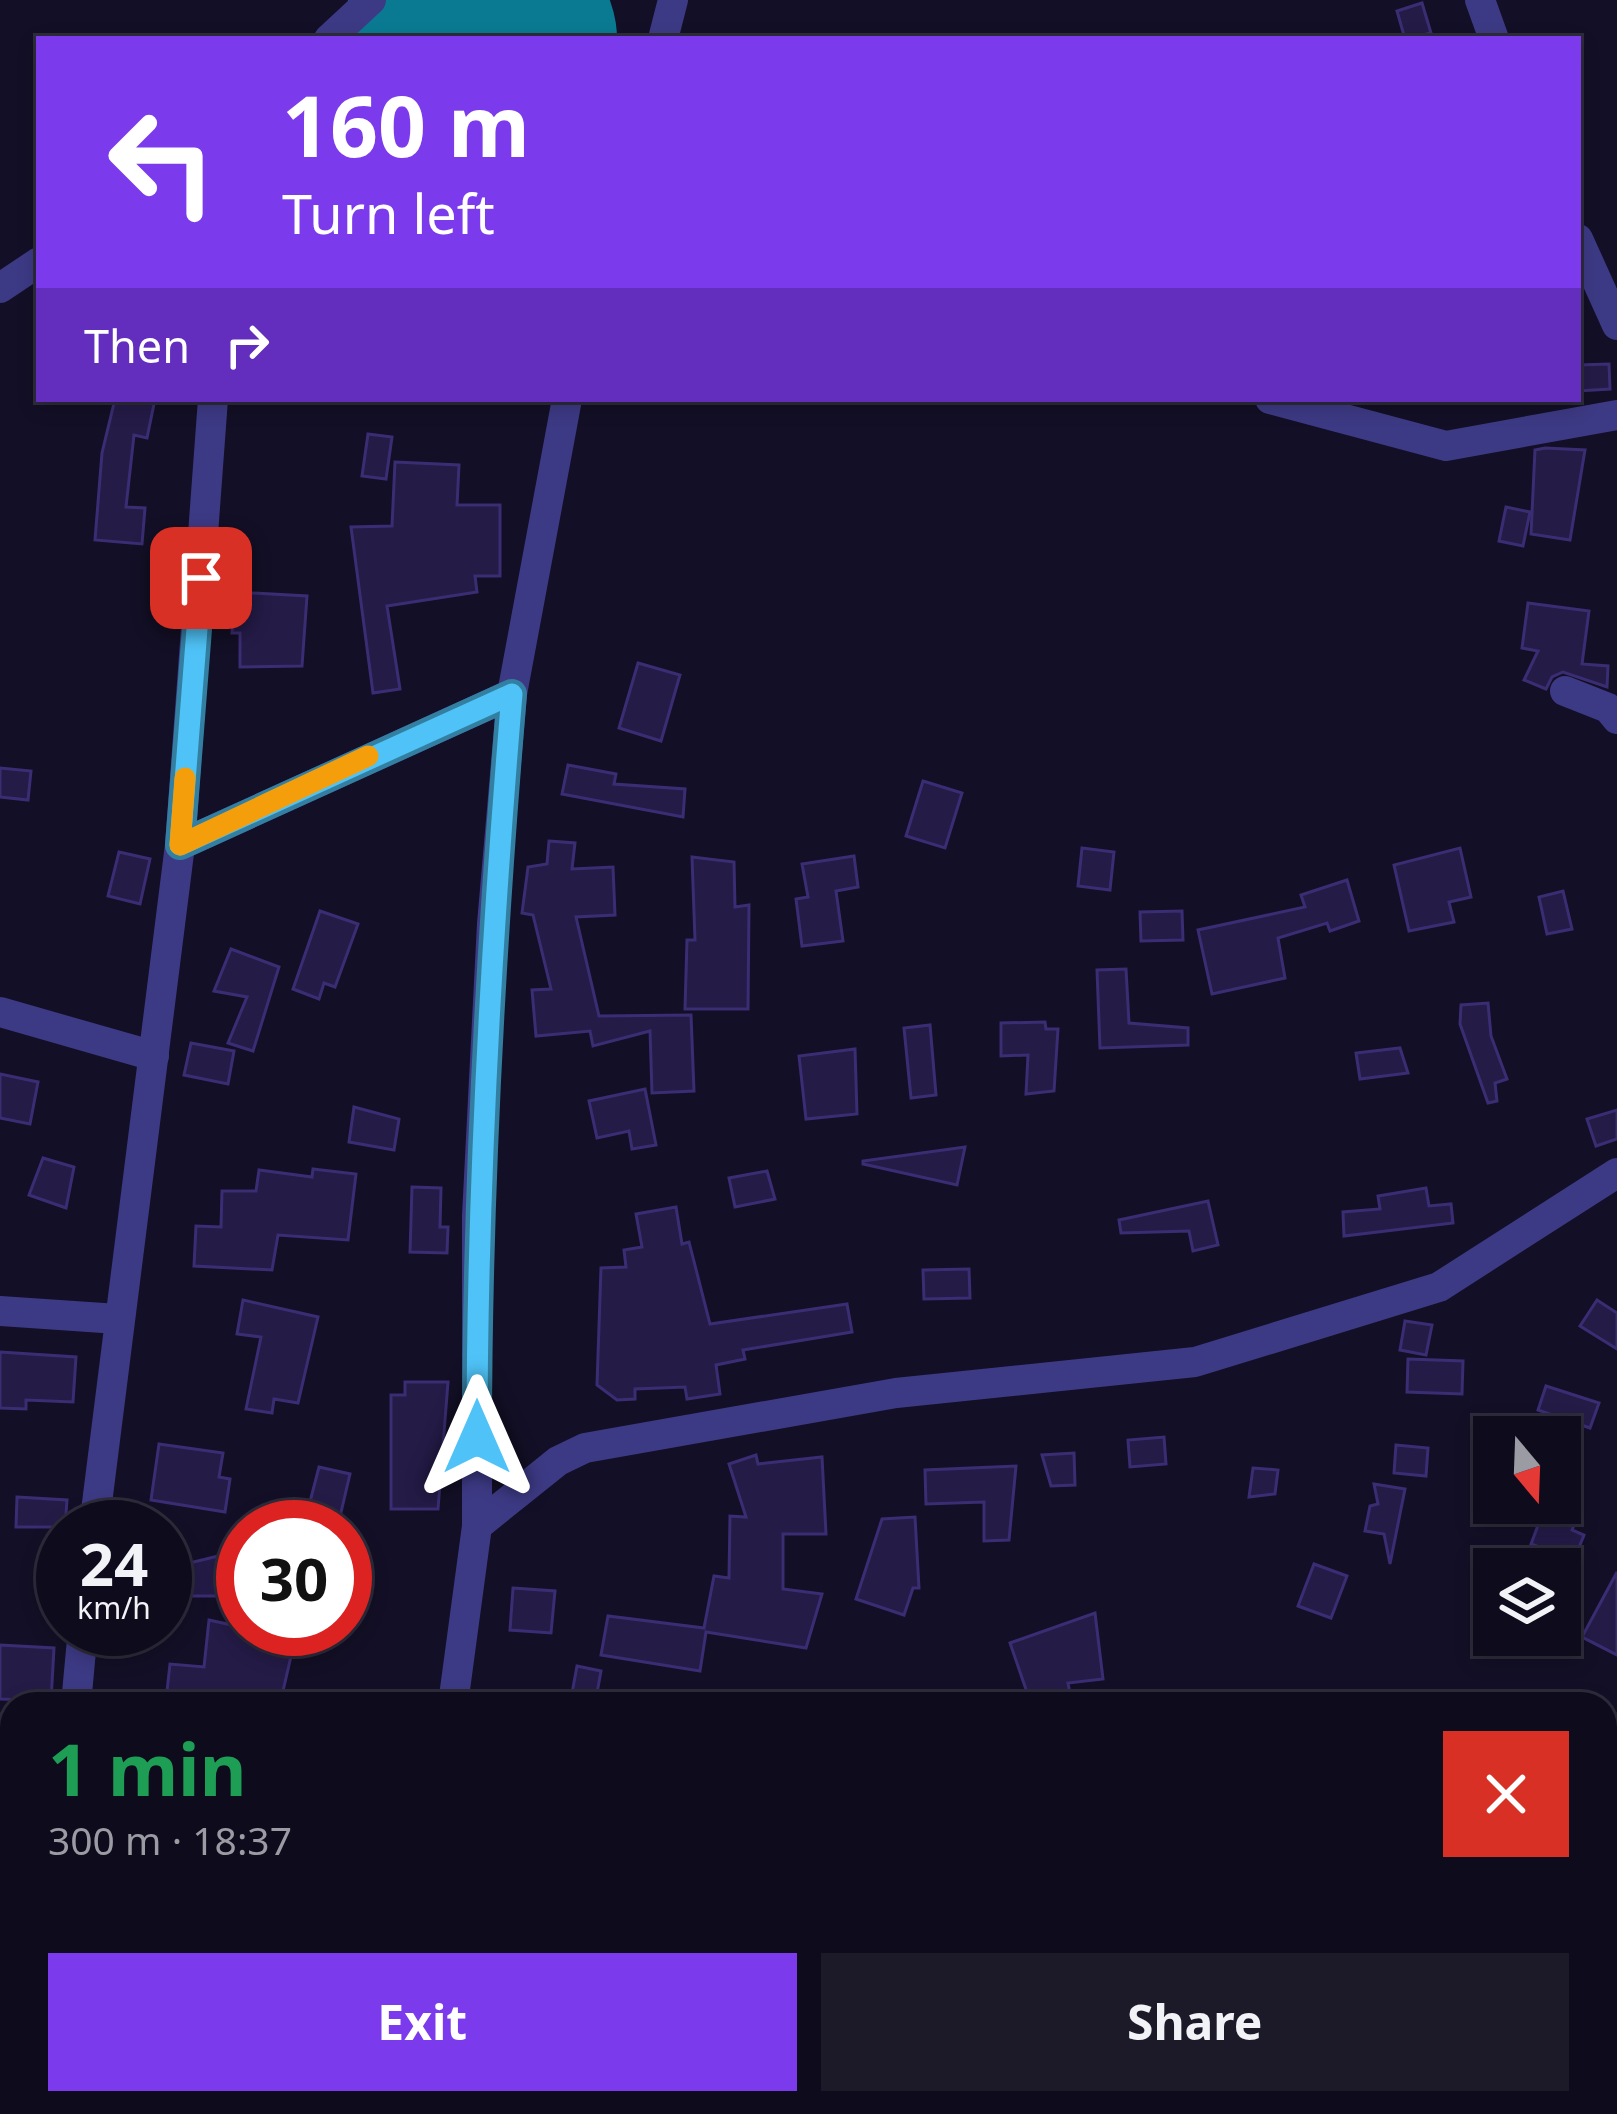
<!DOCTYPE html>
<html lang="en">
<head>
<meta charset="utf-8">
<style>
  body { margin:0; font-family:"Noto Sans",sans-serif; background:#1c1929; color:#f1f3f6; height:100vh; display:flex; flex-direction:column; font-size:45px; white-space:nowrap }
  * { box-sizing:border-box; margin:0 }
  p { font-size:39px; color:#9b9ba3 }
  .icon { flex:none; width:66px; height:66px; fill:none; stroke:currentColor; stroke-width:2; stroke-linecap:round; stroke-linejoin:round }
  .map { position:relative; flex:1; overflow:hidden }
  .details { position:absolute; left:0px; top:1692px; width:1617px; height:423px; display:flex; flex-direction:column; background:#0e0b1c; border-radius:36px 36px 0 0; box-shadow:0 6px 18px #0003,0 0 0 3px #2e2b3b }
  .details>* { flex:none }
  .hud { position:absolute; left:36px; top:36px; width:1545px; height:366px; border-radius:0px; box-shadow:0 6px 18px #0003,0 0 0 3px #2e2b3b; background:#7c3aed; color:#fff; overflow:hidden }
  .needle { width:78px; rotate:161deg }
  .controls { position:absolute; left:1473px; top:1416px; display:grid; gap:24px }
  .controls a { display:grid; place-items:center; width:108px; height:108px; border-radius:0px; background:#0e0b1c; box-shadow:0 6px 18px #0003,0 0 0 3px #2e2b3b; font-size:60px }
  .speed { position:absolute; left:36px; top:1500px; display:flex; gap:24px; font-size:60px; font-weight:700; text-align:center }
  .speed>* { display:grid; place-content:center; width:156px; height:156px; border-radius:50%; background:#0e0b1c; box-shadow:0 6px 18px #0003,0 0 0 3px #2e2b3b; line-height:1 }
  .speed small { font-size:30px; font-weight:400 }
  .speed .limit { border:18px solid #d22; background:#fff; color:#111 }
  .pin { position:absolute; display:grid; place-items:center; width:102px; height:102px; color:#fff; margin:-51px; border-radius:24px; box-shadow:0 6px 18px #0006 }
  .me { position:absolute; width:132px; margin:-66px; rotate:0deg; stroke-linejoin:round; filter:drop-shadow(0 0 9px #0008) }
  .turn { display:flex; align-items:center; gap:42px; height:252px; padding:0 48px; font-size:54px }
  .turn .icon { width:156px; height:156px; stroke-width:2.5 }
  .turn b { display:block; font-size:84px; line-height:102px }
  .then { display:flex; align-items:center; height:114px; padding:0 48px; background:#0003; gap:24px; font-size:45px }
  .round { display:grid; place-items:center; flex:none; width:126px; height:126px; border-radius:0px; background:#1c1929 }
  .overview { display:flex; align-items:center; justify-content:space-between; height:204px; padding:0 48px }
  h1 { font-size:72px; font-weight:700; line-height:90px; color:#1e9e55 }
  .cta { display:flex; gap:24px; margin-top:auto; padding:24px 48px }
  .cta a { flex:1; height:138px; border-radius:0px; background:#7c3aed; color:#fff; font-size:48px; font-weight:700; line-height:138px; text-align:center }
  .cta a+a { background:#1c1929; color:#f1f3f6 }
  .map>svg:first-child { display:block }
</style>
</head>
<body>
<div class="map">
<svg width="1617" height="2114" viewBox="0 0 1617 2114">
  <rect width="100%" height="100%" fill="#130f26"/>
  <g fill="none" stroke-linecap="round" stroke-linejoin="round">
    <polyline stroke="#0a7a92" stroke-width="216" points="456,0 509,39"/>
  </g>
  <g fill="#241b47" stroke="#3b2d73" stroke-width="3">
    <polygon points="1422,3 1431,33 1405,39 1397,11"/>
    <polygon points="1609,364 1610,389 1578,391 1578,365"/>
    <polygon points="115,399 155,399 147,438 134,435 126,507 145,508 142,544 95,540 102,453"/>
    <polygon points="368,434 392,437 386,479 362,476"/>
    <polygon points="1545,448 1585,450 1570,540 1531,534 1535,450"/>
    <polygon points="395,462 459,465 457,505 500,505 500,576 475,576 477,592 387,606 400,689 373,693 351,527 392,526"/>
    <polygon points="1506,507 1530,512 1523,546 1499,541"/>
    <polygon points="235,592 307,596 302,666 240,667 240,633 232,633"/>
    <polygon points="1528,603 1589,611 1582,664 1608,666 1607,687 1563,672 1552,677 1546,689 1524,680 1538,651 1522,648"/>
    <polygon points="638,663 680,675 661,741 619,728"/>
    <polygon points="568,765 616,774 614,784 685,789 683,817 562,794"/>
    <polygon points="0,768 31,771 28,800 0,797"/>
    <polygon points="923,781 962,793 945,848 906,836"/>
    <polygon points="549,841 575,843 572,869 613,867 615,915 576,917 599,1016 691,1015 694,1091 652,1093 650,1031 593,1046 590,1031 536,1036 532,990 551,989 533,915 522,913 528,867 547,864"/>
    <polygon points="1082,848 1114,852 1110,890 1078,886"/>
    <polygon points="1460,848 1471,897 1449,902 1454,922 1409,931 1394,865"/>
    <polygon points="119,852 150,859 140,904 108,896"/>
    <polygon points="854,856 858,887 836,891 843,941 802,946 796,899 808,897 802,864"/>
    <polygon points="692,857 734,862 735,907 749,905 748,1009 685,1009 687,940 695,940"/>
    <polygon points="1347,880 1359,921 1330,931 1327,923 1278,938 1285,978 1212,994 1198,930 1305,907 1301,895"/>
    <polygon points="1563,891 1572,929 1547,934 1539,897"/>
    <polygon points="320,911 358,924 335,987 324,983 319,999 293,989"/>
    <polygon points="1182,911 1183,940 1141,941 1140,912"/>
    <polygon points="231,949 279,967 253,1051 228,1043 247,997 214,991"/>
    <polygon points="1126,969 1129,1023 1188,1028 1188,1045 1100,1048 1097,970"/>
    <polygon points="1488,1003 1491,1036 1507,1079 1495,1083 1497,1101 1488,1103 1460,1024 1461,1005"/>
    <polygon points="1045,1022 1046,1029 1058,1029 1054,1091 1026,1094 1028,1055 1001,1056 1001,1023"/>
    <polygon points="930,1025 936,1095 911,1098 904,1028"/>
    <polygon points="191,1043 234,1051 228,1084 184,1075"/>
    <polygon points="1400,1048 1408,1073 1360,1079 1356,1053"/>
    <polygon points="855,1049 857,1114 806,1119 799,1056"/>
    <polygon points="0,1074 38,1082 30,1124 0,1118"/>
    <polygon points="645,1089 656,1145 632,1149 629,1131 597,1138 589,1101"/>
    <polygon points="354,1107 399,1119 394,1150 349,1142"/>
    <polygon points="1617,1110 1617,1139 1596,1146 1587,1119"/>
    <polygon points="965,1147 957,1185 863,1164 863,1161"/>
    <polygon points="43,1158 74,1167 66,1208 29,1195"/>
    <polygon points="313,1169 356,1174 348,1240 278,1235 272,1270 194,1266 196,1226 221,1227 222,1191 256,1191 259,1170 312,1177"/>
    <polygon points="767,1171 775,1199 735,1207 729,1178"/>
    <polygon points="412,1187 441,1188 440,1227 448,1227 447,1253 410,1252"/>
    <polygon points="1426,1188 1429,1206 1451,1204 1453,1223 1344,1236 1343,1212 1380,1209 1378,1196"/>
    <polygon points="1208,1201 1218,1245 1193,1251 1189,1231 1121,1233 1119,1220"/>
    <polygon points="676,1207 682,1244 689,1242 710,1324 847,1304 852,1332 743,1350 745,1359 716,1365 720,1394 687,1399 685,1387 635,1389 635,1399 617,1400 597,1385 601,1268 626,1267 624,1250 642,1247 636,1214"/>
    <polygon points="969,1269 970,1298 924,1299 923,1270"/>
    <polygon points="243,1300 318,1317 298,1403 274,1399 272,1413 246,1409 261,1337 237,1334"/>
    <polygon points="1597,1300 1617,1313 1617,1349 1580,1326"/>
    <polygon points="1405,1321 1432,1325 1426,1355 1400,1350"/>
    <polygon points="0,1352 76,1357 73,1402 26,1400 26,1409 0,1408"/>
    <polygon points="1408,1359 1463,1361 1462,1394 1407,1392"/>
    <polygon points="405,1382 448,1382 438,1509 391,1509 391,1395 405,1395"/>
    <polygon points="1546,1386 1599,1403 1590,1428 1538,1410"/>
    <polygon points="1164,1437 1166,1464 1130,1467 1128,1440"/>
    <polygon points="159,1444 223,1453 219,1477 230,1479 225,1512 151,1500"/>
    <polygon points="1396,1445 1428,1448 1426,1476 1394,1473"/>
    <polygon points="1074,1453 1075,1485 1051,1486 1042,1455"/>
    <polygon points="756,1455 758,1464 822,1457 826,1534 783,1534 783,1589 822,1594 806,1648 706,1632 700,1671 601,1655 608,1616 704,1628 714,1576 729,1578 730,1516 746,1517 729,1464"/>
    <polygon points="1016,1466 1009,1540 984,1541 984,1502 926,1504 925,1470"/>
    <polygon points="319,1467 350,1474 338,1525 305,1521"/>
    <polygon points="1253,1468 1278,1470 1275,1494 1249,1497"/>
    <polygon points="1374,1484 1405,1489 1390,1564 1384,1534 1365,1531 1370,1506 1378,1504"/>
    <polygon points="17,1497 67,1500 65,1527 16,1527"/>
    <polygon points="1543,1512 1575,1523 1572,1530 1584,1535 1574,1560 1531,1544"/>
    <polygon points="915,1517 919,1588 913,1588 904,1615 856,1599 882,1519"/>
    <polygon points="243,1550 243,1596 192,1596 185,1564"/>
    <polygon points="1314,1564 1347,1576 1331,1618 1298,1606"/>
    <polygon points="1617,1572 1617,1655 1582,1637"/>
    <polygon points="513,1588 555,1591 551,1633 510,1630"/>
    <polygon points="1095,1613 1103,1679 1068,1683 1072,1704 1031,1704 1010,1643"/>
    <polygon points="209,1620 295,1639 280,1704 166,1700 170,1664 204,1667"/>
    <polygon points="0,1645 54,1648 51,1701 0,1699"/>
    <polygon points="577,1666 601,1671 595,1704 570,1704"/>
  </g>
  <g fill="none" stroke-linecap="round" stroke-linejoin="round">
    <g stroke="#3d3a85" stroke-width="30">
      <polyline points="1480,0 1494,39"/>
      <polyline points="329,39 371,0"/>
      <polyline points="663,39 673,0"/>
      <polyline points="1578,239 1617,325"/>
      <polyline points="0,288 39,262"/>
      <polyline points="1270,399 1446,446 1617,415"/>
      <polyline points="1565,691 1608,708 1617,719"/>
      <polyline points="180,845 512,694"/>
      <polyline points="0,1012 154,1056"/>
      <polyline points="0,1311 118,1319"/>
      <polyline points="477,1526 558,1461 585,1448 896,1393 1195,1362 1439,1287 1617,1173"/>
      <polyline points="94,1527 180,845 213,399"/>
      <polyline points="76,1704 83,1629"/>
      <polyline points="453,1704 477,1526 477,1216 492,924 512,694 567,399"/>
      <polyline points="0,1754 12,1756"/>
      <polyline points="1605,1886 1617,1861"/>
      <polyline points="0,2052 12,2053"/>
      <polyline points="1296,2103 1316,2114"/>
      <polyline points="30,2114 30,2103"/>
      <polyline points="395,2114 396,2103"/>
      <polyline points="1109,2114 1111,2103"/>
      <polyline points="1503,2114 1507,2103"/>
    </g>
  </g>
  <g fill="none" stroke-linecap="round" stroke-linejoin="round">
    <g stroke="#337fa1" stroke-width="30">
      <path id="route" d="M201,578l-21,267 332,-151c-21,248 -35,494 -35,743"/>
    </g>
    <use href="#route" stroke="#4fc3f7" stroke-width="21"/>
    <polyline stroke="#f59e0b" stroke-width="21" points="185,778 180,845 368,756"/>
  </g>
</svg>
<div class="controls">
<a><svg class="needle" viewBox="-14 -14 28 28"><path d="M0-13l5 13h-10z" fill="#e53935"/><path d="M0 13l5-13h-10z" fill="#9b9ba3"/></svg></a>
<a><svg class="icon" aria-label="layers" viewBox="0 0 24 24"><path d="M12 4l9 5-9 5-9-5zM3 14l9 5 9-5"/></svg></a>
</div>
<div class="speed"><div>24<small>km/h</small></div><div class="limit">30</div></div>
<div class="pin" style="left:201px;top:578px;background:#d93025"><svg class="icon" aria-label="arrive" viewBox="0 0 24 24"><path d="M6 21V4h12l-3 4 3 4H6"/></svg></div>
<svg class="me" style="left:477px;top:1437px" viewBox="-20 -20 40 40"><path d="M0-17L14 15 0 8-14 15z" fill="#4fc3f7" stroke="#fff" stroke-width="4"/></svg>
<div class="hud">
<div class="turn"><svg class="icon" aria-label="left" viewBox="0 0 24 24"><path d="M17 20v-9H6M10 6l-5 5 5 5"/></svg><div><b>160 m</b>Turn left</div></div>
<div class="then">Then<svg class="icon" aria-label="right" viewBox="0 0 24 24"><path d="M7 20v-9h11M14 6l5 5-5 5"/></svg></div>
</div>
<section class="details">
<div class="overview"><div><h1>1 min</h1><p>300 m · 18:37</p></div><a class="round" style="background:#d93025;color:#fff"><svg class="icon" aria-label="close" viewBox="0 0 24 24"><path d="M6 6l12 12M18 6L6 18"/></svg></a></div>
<div class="cta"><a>Exit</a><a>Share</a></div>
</section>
</div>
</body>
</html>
